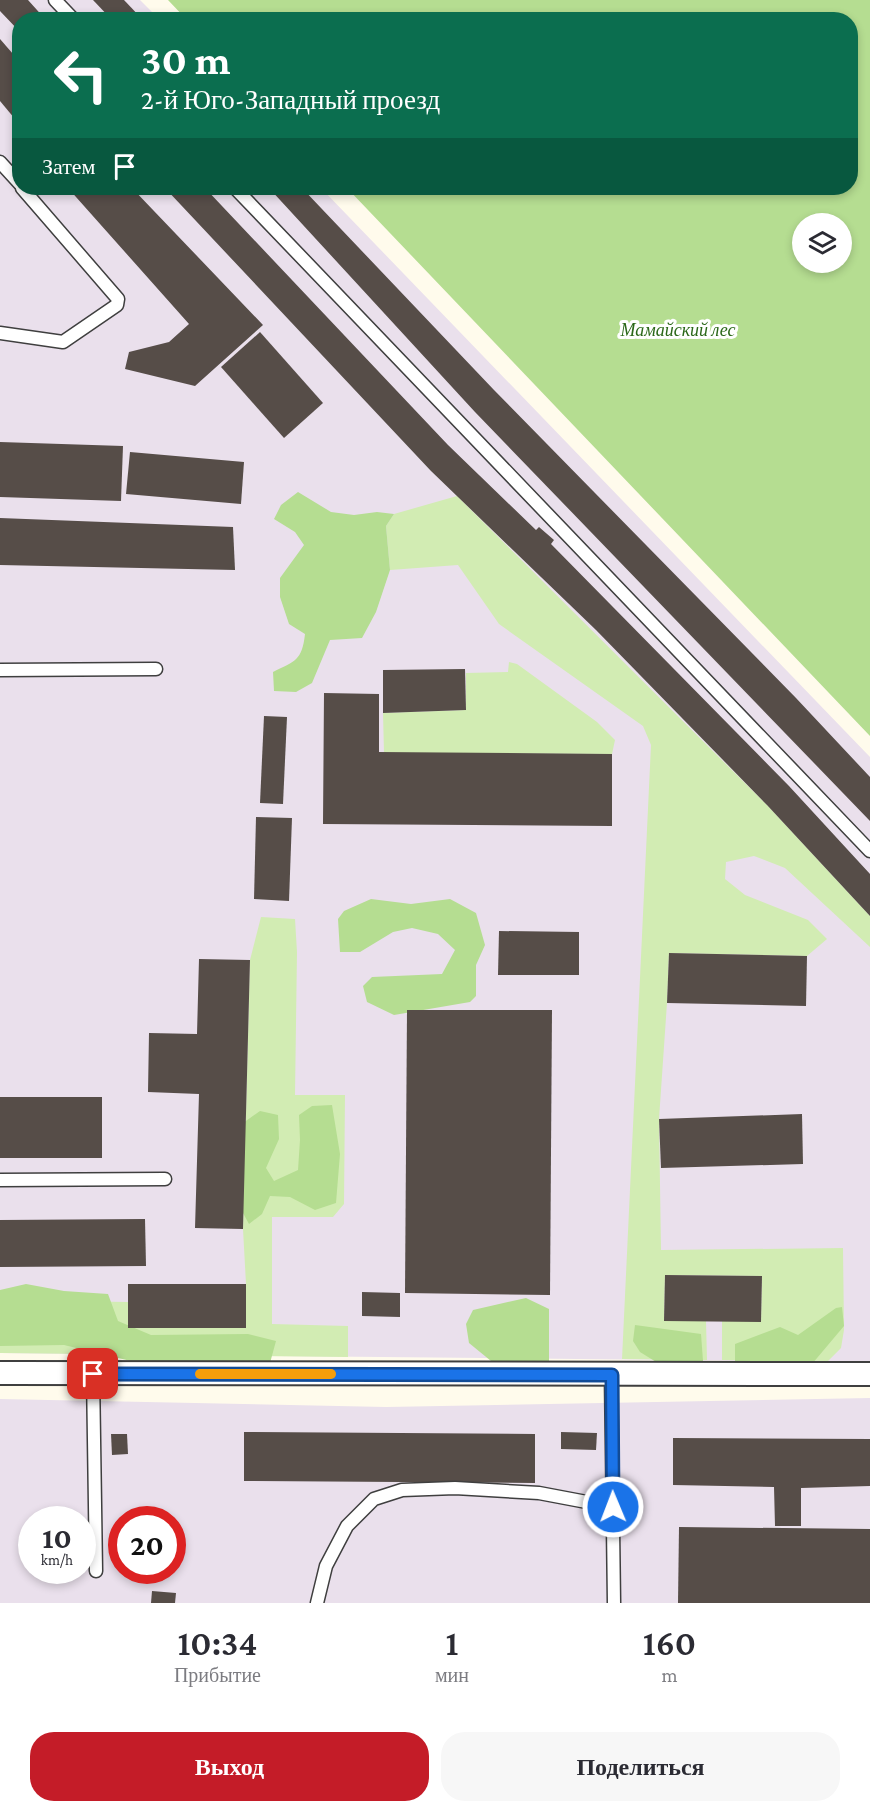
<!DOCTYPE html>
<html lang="ru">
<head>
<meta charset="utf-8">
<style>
  body { margin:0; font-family:"Crimson Pro",serif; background:#f7f7f7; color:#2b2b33; height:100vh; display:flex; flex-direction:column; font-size:22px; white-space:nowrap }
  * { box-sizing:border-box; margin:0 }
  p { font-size:20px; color:#7c7c81 }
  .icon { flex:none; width:33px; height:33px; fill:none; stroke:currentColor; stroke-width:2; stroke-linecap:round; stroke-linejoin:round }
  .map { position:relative; height:1603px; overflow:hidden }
  .drawer { display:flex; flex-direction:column; background:#fff; flex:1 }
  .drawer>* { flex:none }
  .banner { position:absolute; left:12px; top:12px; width:846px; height:183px; border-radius:24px; box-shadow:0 3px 9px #0003; background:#0b6e4f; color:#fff; overflow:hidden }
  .controls { position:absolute; left:792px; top:213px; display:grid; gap:12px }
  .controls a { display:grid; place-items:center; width:60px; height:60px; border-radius:50%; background:#fff; box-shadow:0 3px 9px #0003; font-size:30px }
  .speed { position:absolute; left:18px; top:1506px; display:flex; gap:12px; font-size:30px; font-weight:700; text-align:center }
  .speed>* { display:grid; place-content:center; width:78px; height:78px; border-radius:50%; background:#fff; box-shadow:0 3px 9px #0003; line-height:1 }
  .speed small { font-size:15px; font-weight:400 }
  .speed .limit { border:9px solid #d22; background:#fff; color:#111 }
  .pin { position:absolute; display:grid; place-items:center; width:51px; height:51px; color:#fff; margin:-26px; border-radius:12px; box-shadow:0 3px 9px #0006 }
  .me { position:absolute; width:66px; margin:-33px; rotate:359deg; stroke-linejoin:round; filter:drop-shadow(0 0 4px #0008) }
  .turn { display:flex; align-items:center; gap:21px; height:126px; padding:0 30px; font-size:27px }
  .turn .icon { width:78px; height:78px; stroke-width:2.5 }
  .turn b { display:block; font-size:42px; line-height:51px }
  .then { display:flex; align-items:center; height:57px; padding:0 30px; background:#0003; gap:12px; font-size:22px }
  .eta { display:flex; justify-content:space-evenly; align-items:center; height:102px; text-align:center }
  .eta b { font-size:36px; font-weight:600; line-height:42px }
  .cta { display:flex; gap:12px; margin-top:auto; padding:12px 30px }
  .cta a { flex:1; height:69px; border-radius:24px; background:#c41c28; color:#fff; font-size:24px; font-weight:600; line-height:69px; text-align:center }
  .cta a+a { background:#f7f7f7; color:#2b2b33 }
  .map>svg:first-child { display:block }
</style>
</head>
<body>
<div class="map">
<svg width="870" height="1603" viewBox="0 0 870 1603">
  <rect width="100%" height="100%" fill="#fffbec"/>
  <g fill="#eae0ec" fill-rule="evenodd">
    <polygon points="0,0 140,0 159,19 20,20 20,188 321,188 870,757 870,1362 0,1353"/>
    <path d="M870,1398v205h-870v-204l386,8zM32,1520h50v50h-50zM122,1520h50v50h-50z"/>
  </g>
  <g fill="#d2ecb3">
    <polygon points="457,496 767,805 870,916 870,947 785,868 754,856 726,862 725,879 745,895 808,920 827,939 807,956 669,953 667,1003 659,1119 661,1250 843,1248 844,1330 841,1348 828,1361 722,1360 722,1321 761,1321 762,1276 665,1275 664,1321 706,1321 707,1360 622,1359 651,745 643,726 499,624 458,565 390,570 386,526 394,514"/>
    <polygon points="509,662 517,664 597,722 615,740 612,754 384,753 383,713 466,710 466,673 508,672"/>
    <polygon points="261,917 295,919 297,952 295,1095 345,1095 344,1204 333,1217 272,1217 272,1324 348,1326 348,1357 0,1353 0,1300 128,1302 246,1284 243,1229 250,960"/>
  </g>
  <g fill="#b5dd91" fill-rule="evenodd">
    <path d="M168,0h702v736l-523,-548h503v-168h-663zM802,224h40v38h-40z"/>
    <path d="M298,492l33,20 23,3 23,-3 17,2 -8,12 4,44 -14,42 -14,26 -32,2 -18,43 -16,9 -22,-1 -1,-19c22,-11 29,-11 32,-38l-16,-10 -9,-27v-19l24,-33 -9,-13 -21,-13 7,-14z"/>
    <polygon points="371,899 411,904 450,899 476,913 485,945 476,965 476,996 470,1002 394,1015 367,1002 363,986 372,977 442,974 455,950 438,934 412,928 393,932 360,952 340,952 338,919 344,911"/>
    <polygon points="332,1105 340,1154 336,1203 315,1210 290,1197 270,1196 262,1214 249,1224 226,1182 236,1128 260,1111 278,1115 279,1139 266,1168 274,1181 298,1170 300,1140 299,1115 312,1106"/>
    <polygon points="26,1284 64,1291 108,1294 118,1321 151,1335 248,1334 276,1341 270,1363 139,1363 64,1345 0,1346 0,1290"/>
    <polygon points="526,1298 549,1309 549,1363 522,1369 491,1361 469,1343 466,1324 473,1310"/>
    <polygon points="842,1307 844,1326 812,1364 742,1366 735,1362 735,1344 780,1327 798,1335 836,1308"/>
    <polygon points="635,1325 701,1334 703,1361 696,1365 661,1365 640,1352 633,1341"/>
  </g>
  <g fill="#564d48">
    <polygon points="0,0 28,0 46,20 20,20 20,32 0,11"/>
    <polygon points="93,0 124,0 143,20 112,20"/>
    <polygon points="0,39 20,62 20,114 15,119 0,101"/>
    <polygon points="68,188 132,188 263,325 195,386 125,369 129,352 169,342 189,324"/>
    <polygon points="165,188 205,188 448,445 536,530 539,527 554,540 551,544 789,786 870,874 870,916 767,805 596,630 431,471"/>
    <polygon points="269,188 302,188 494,390 796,698 870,777 870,821 475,412"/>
    <polygon points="260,332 323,403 284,438 221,367"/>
    <polygon points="0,442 123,446 121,501 0,497"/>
    <polygon points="130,452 244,462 241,504 126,494"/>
    <polygon points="0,518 233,527 235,570 0,565"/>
    <polygon points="465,669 466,710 383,713 383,670"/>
    <polygon points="324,693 379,694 379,752 612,754 612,826 323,824"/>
    <polygon points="264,716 287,717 283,804 260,803"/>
    <polygon points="256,817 292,818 289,901 254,899"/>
    <polygon points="499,931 579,932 579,975 498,975"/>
    <polygon points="669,953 807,956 806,1006 667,1003"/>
    <polygon points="199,959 250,960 243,1229 195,1228 199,1094 148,1092 149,1033 197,1034"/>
    <polygon points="407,1010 552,1010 550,1295 405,1293"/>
    <rect x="0" y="1097" width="102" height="61"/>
    <polygon points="802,1114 803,1164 661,1168 659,1119"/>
    <polygon points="145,1219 146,1266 0,1267 0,1220"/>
    <polygon points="665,1275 762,1276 761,1322 664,1321"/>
    <rect x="128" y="1284" width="118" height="44"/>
    <polygon points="362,1292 400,1293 400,1317 362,1316"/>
    <polygon points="244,1432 535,1434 535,1483 244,1481"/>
    <polygon points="561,1432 597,1433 596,1450 561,1449"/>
    <polygon points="111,1434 127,1434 128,1454 112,1455"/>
    <polygon points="673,1438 870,1439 870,1486 801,1488 801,1526 775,1526 774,1487 673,1485"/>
    <polygon points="679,1527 870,1529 870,1603 678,1603"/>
    <polygon points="152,1591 176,1593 175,1603 151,1603"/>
  </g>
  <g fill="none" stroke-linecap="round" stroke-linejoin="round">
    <g stroke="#3f3f3f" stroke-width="15">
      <g id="service">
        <polyline points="55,0 74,20"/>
        <polyline points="0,162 20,184"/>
        <polyline points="235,188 870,851"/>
        <polyline points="0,333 63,342 117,305 118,299 22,188"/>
        <polyline points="0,670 156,669"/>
        <polyline points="0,1180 165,1179"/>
        <polyline points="93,1374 96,1571"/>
        <polyline points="611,1375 614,1603"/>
        <polyline points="317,1603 326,1566 347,1526 374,1499 402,1490 455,1488 539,1493 613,1507"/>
      </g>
    </g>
    <g stroke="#3f3f3f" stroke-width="26">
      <polyline id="minor" points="0,1373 870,1374"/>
    </g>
    <use href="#service" stroke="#fff" stroke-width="12"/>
    <use href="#minor" stroke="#fff" stroke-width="22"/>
  </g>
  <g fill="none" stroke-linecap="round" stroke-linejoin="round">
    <g stroke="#114b97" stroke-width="15">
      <polyline id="route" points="93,1374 612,1375 613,1507"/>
    </g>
    <use href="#route" stroke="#1a73e8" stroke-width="10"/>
    <polyline stroke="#f59e0b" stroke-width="10" points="200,1374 331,1374"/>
  </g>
  <g text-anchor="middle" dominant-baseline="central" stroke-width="6" stroke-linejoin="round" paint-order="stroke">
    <g font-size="18" font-style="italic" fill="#2b6819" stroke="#fff">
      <text x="678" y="330">Мамайский лес</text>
    </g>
  </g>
</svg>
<div class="controls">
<a><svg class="icon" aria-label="layers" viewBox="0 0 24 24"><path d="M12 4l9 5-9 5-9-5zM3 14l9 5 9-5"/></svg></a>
</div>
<div class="speed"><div>10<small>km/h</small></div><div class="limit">20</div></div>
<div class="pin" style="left:93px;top:1374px;background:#d93025"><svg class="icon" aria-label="arrive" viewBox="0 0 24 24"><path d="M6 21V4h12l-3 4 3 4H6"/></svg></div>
<svg class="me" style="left:613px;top:1507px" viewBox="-20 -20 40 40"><circle r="17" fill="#1a73e8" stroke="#fff" stroke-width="3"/><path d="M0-11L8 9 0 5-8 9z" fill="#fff"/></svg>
<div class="banner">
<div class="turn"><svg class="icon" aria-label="left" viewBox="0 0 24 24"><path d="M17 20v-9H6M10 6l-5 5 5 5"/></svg><div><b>30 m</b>2-й Юго-Западный проезд</div></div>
<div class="then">Затем<svg class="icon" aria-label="arrive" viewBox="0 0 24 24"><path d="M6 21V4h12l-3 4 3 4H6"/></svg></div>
</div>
</div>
<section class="drawer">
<div class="eta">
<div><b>10:34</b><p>Прибытие</p></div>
<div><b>1</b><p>мин</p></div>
<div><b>160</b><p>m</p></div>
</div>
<div class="cta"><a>Выход</a><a>Поделиться</a></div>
</section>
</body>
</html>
